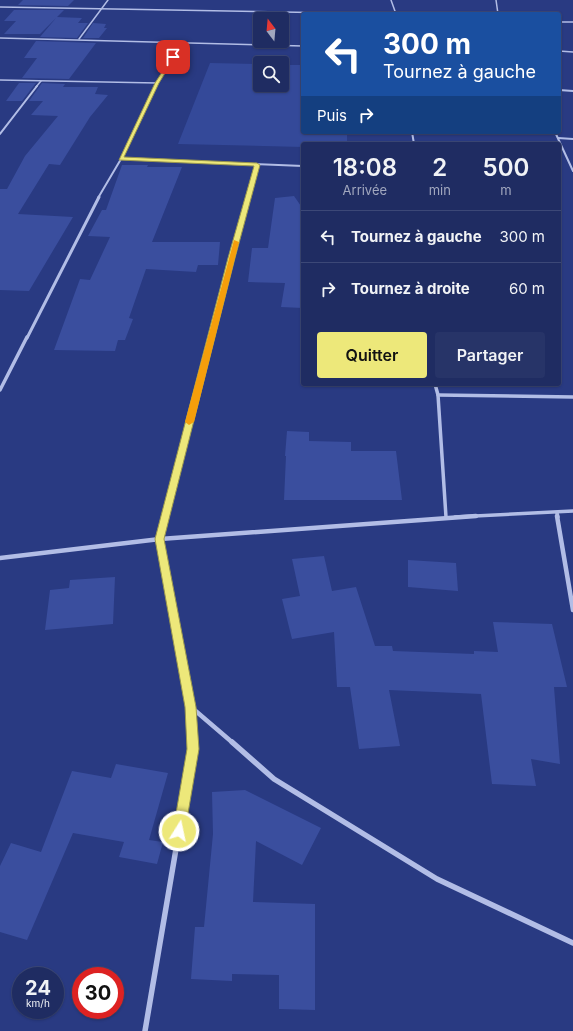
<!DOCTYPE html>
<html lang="fr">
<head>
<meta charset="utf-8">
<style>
  body { margin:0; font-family:Inter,sans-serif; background:#273468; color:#f1f3f6; height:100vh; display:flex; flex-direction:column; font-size:15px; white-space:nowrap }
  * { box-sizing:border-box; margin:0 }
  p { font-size:13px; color:#a1a7be }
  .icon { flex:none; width:22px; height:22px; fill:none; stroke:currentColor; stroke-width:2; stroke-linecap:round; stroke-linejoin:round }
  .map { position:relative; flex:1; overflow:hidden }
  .panel { position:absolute; left:301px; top:142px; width:260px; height:244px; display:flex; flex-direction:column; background:#1f2c62; border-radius:4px; box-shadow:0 1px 3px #0004,0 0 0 1px #3c4877 }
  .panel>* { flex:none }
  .banner { position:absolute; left:301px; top:12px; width:260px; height:122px; border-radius:4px; box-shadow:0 1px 3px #0004,0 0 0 1px #3c4877; background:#1a4fa0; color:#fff; overflow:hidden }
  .needle { width:26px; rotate:344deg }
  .controls { position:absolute; left:253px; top:12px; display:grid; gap:8px }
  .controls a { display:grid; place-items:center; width:36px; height:36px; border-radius:4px; background:#1f2c62; box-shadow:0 1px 3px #0004,0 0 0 1px #3c4877; font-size:20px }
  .speed { position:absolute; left:12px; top:967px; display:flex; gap:8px; font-size:20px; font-weight:700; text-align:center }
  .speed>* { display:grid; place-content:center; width:52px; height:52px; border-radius:50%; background:#1f2c62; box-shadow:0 1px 3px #0004,0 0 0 1px #3c4877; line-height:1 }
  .speed small { font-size:10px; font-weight:400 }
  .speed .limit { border:6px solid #d22; background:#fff; color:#111 }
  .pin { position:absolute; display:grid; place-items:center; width:34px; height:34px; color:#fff; margin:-17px; border-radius:8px; box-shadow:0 2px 6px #0006 }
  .me { position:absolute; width:44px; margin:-22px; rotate:10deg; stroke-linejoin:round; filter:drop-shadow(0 0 3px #0008) }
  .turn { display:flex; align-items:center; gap:14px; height:84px; padding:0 16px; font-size:18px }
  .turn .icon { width:52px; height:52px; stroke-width:2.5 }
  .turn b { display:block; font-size:28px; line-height:34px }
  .then { display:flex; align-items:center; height:38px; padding:0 16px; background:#0003; gap:8px; font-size:15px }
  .eta { display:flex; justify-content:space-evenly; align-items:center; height:68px; text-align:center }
  .eta b { font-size:24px; font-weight:600; line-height:28px }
  .primary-button { display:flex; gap:8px; margin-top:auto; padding:8px 16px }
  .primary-button a { flex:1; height:46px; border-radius:4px; background:#ede87a; color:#111; font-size:16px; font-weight:600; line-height:46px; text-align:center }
  .primary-button a+a { background:#273468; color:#f1f3f6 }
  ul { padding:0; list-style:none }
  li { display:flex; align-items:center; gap:12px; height:52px; padding:0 16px; border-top:1px solid #3c4877 }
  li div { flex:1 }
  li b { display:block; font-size:15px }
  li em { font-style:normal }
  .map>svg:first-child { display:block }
</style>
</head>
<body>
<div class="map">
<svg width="573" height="1031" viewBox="0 0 573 1031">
  <rect width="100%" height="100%" fill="#293a82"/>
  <polygon fill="#344999" points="210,63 260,64 260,85 282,85 282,65 303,65 303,132 347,132 347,144 303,144 303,147 178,144"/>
  <g fill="#3a4e9e">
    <polygon points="23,0 74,0 68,6 18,5"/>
    <polygon points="14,10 64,10 57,17 82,18 78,23 88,23 77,38 40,37 56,18 40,34 4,34 16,21 4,21"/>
    <polygon points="93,23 106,24 104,28 107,28 99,38 83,38"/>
    <polygon points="36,41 96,43 69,79 22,78 37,58 24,58"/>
    <polygon points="19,83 36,83 22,101 6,101"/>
    <polygon points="42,83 65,84 63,87 98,87 95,94 108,95 90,117 60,165 49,164 18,214 73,217 29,291 0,290 0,189 7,189 25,156 58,116 31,115 43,101 29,101"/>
    <polygon points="122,165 148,165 147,167 182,167 152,242 220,242 218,265 198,265 196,272 146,269 129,318 133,319 125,340 118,340 115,351 54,350 80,279 90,280 110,237 88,236 102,210 106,210"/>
    <polygon points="294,196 303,209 303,308 281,307 285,283 248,282 252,248 268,248 275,198"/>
    <polygon points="287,431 309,432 309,441 351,442 351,451 396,451 402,500 284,500 286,456 285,456"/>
    <polygon points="324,556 332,591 356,587 375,646 392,646 393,651 474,654 474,651 498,652 493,622 552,624 567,687 554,687 560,764 531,759 536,786 492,784 481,694 389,690 400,746 359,749 350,687 337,687 334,632 292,639 282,599 300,596 292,559"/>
    <polygon points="408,560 456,563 458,591 408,587"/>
    <polygon points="115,577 113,624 45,630 50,590 69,588 70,580"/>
    <polygon points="116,764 168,773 149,840 163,842 157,864 119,857 124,842 73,833 27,940 0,932 0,866 11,843 41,852 72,771 111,778"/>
    <polygon points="245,790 321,828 302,865 256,841 253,902 315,904 315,1010 279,1009 279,975 232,974 232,981 191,979 195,927 204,927 213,834 212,792"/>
  </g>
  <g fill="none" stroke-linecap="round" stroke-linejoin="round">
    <g stroke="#b2bde6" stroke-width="1.5">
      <polyline points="391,0 396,14"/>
      <polyline points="496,0 498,14"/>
      <polyline points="0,7 396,14"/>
      <polyline points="559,22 573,22"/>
      <polyline points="0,38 303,46"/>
      <polyline points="79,39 108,0"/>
      <polyline points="559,51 573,52"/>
      <polyline points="0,80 157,83"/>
      <polyline points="36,87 41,81"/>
      <polyline points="155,87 180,43"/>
    </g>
    <g stroke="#b2bde6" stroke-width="2">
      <polyline points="559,90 573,91"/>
      <polyline points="412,132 414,144"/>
      <polyline points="555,132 573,171"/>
      <polyline points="0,134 37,86"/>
      <polyline points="558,138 573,139"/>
      <polyline points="121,159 303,166"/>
      <polyline points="98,198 121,159 155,86"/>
      <polyline points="248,198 257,165"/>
    </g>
    <g stroke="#b2bde6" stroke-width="3">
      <polyline points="27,338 99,197"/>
      <polyline points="211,338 248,197"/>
    </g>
    <g stroke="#b2bde6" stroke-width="3.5">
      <polyline points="435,384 438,395 446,517"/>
      <polyline points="0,390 27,337"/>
      <polyline points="438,395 573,397"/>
      <polyline points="557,513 558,517"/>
      <polyline points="166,517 211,337"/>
      <polyline points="455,517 573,511"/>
    </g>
    <g stroke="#b2bde6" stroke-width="4.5">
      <polyline points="166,516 160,539 191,707 193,743"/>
      <polyline points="557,516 573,610"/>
      <polyline points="0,558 160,539 476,516"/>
      <polyline points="191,707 233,743"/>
    </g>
    <g stroke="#b2bde6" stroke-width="5.5">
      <polyline points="232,742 274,779 437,879 573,943"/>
      <polyline points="145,1031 193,749 193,742"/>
    </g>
  </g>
  <polygon fill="#ede87a" stroke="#9a974f" points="173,55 175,57 159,83 124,157 257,163 260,165 235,258 164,539 196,707 199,749 185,831 183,835 179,837 174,835 173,831 187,749 185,707 155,539 228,258 254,166 119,160 155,83"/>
  <polygon fill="#f59e0b" points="234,240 239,242 194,422 189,425 185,422"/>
</svg>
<div class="controls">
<a><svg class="needle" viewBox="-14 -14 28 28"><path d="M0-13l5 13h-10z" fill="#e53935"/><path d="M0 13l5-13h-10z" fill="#a1a7be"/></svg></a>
<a><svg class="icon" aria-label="search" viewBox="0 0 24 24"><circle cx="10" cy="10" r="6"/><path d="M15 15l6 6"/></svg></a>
</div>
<div class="speed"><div>24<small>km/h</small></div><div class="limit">30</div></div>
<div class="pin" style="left:173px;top:57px;background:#d93025"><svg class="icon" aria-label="arrive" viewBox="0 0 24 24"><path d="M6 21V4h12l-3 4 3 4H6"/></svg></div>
<svg class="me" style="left:179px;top:831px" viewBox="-20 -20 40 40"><circle r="17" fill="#ede87a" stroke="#fff" stroke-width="3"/><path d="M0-11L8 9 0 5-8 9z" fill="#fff"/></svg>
<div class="banner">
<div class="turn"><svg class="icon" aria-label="left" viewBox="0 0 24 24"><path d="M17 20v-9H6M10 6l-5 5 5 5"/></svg><div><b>300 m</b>Tournez à gauche</div></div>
<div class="then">Puis<svg class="icon" aria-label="right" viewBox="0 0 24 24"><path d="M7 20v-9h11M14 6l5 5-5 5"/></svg></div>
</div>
<section class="panel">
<div class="eta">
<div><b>18:08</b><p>Arrivée</p></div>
<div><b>2</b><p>min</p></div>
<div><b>500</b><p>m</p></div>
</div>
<ul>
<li><svg class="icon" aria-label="left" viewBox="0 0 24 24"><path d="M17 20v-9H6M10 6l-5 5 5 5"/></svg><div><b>Tournez à gauche</b></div><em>300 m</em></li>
<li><svg class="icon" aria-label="right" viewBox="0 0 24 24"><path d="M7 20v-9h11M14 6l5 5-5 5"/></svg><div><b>Tournez à droite</b></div><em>60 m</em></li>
</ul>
<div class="primary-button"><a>Quitter</a><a>Partager</a></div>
</section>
</div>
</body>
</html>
